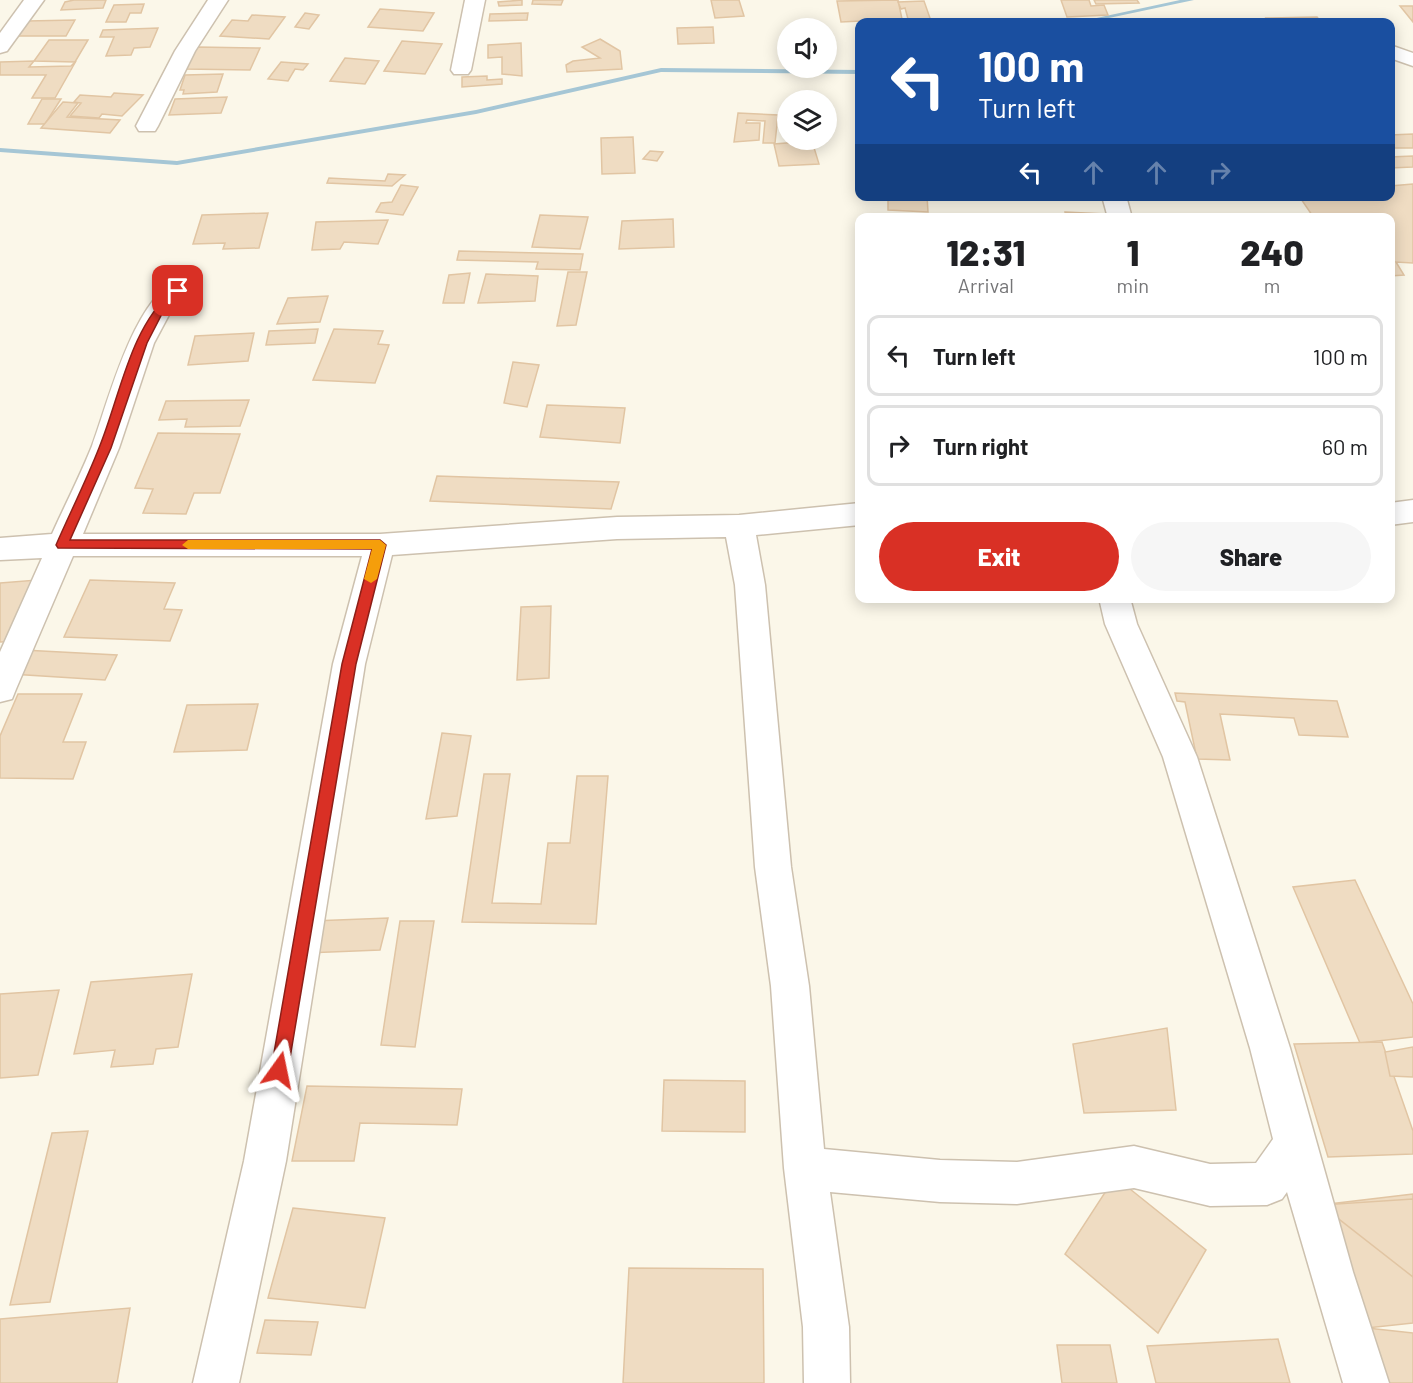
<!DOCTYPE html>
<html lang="en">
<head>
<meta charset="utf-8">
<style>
  body { margin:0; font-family:Barlow,sans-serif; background:#f6f6f6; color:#202124; height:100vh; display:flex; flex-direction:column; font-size:22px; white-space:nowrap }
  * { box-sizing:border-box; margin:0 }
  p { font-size:20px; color:#757577 }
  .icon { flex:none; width:33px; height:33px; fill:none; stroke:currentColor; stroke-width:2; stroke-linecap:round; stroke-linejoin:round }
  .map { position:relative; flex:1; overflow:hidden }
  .sheet { position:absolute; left:855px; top:213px; width:540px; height:390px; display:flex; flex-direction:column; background:#fff; border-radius:12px; box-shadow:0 3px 15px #0003 }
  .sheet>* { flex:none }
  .top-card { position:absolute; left:855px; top:18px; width:540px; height:183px; border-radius:12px; box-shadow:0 3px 15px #0003; background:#1a4fa0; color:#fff; overflow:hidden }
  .tools { position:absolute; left:777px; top:18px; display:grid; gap:12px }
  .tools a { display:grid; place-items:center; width:60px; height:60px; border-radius:50%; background:#fff; box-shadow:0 3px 15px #0003; font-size:30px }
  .pin { position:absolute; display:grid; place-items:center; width:51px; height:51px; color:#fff; margin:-26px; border-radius:12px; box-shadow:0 3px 9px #0006 }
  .me { position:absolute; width:66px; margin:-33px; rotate:12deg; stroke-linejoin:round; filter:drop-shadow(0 0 4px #0008) }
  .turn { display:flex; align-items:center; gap:21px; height:126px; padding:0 24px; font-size:27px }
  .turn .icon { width:78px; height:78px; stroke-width:2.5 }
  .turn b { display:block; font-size:42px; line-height:51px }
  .lanes { display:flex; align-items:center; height:57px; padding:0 24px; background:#0003; justify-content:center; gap:30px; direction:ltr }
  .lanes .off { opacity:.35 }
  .eta { display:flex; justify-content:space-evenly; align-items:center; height:102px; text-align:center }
  .eta b { font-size:36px; font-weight:800; line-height:42px }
  .action { display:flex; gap:12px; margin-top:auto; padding:12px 24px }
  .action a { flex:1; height:69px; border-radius:36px; background:#d93025; color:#fff; font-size:24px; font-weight:800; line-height:69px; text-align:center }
  .action a+a { background:#f6f6f6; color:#202124 }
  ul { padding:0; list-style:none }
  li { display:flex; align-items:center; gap:18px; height:81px; margin:0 12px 9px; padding:0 12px; border:3px solid #e0e0e0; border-radius:12px }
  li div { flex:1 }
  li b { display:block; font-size:22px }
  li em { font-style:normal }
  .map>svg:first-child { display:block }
</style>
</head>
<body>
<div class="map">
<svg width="1413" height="1383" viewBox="0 0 1413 1383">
  <rect width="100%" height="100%" fill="#fbf7e9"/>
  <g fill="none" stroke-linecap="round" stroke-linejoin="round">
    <g fill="#a5c6d5" fill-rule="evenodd">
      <polygon points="1180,0 1194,0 1090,22 1078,22"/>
      <polygon points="661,68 860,70 860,74 661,72 476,114 177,165 0,152 0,148 177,161 476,110"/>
    </g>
  </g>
  <g fill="#efdcc2" stroke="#e1c5a3" stroke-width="1.5">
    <polygon points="74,0 106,0 103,8 61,10 65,2"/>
    <polygon points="522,0 522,5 499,6 498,2"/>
    <polygon points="533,0 563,0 561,5 532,4"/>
    <polygon points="711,0 739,0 744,16 715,18"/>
    <polygon points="898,0 902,19 841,22 837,1"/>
    <polygon points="1061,0 1089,0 1091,6 1104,5 1108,15 1067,17"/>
    <polygon points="1094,0 1137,0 1139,3 1096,4"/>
    <polygon points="924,1 931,21 905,22 904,19 908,19 905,8 901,9 898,2"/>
    <polygon points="144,4 141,13 130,13 126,22 106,22 114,5"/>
    <polygon points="1400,6 1413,6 1413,22"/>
    <polygon points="380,9 434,13 423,31 368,27"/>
    <polygon points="305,13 319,15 309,29 295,27"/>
    <polygon points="528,13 527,20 489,21 490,14"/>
    <polygon points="252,15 285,17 269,39 220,36 232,20 248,21"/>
    <polygon points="1317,17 1321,22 1269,22 1266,18"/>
    <polygon points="75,20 66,36 17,36 27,21"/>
    <polygon points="713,27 714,43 678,44 677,28"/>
    <polygon points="158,28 150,47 134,48 131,55 106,56 114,37 100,37 103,30"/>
    <polygon points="600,39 620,51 622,69 567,72 566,65 573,61 600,58 582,47"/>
    <polygon points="49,40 88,40 75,62 34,61"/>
    <polygon points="402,41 442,44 425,74 384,71"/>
    <polygon points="521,43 522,76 502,74 502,57 488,58 488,45"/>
    <polygon points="197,47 260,48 250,70 185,69"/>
    <polygon points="345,58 379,61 365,84 330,81"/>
    <polygon points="34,61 29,67 71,66 76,61 55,98 32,98 46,75 0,75 0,62"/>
    <polygon points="281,62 308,64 303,70 295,69 288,81 268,79"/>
    <polygon points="223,74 217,92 183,94 184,90 180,90 185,75"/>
    <polygon points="487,76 487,80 502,79 502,84 462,87 462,77"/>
    <polygon points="114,93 143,95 122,116 102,114 99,118 70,116 81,103 74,102 80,95 111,97"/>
    <polygon points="227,97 221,113 169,115 175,99"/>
    <polygon points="42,99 61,99 45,124 28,124"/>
    <polygon points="63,102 78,103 67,117 120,120 110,133 41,128"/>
    <polygon points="738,113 778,115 775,143 763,143 765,121 747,120 746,123 760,123 759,140 734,142"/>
    <polygon points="1413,134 1413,148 1390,148 1390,135"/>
    <polygon points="633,137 635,173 602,174 601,138"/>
    <polygon points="812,141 819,164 779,166 774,144"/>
    <polygon points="650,151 663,152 657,161 643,159"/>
    <polygon points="1413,156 1413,167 1390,168 1390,157"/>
    <polygon points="388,174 405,175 392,186 327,183 329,178 385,181"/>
    <polygon points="1413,184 1413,263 1396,262 1404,275 1390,276 1390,218 1314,218 1299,196 1390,196 1390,186"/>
    <polygon points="401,185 418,187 403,215 376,212 381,203 392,202"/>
    <polygon points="888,196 927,196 928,212 888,210"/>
    <polygon points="1065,212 1106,214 1107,218 1066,218"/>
    <polygon points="268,213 259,248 223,249 225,243 193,244 202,215"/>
    <polygon points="540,215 588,217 580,249 532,247"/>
    <polygon points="673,219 674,247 619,249 622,221"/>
    <polygon points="388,220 378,244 344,242 340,249 312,250 316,222"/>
    <polygon points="459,251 583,254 580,270 536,269 538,262 457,260"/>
    <polygon points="568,272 587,272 576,325 557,326"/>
    <polygon points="470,273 464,303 443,303 449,275"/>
    <polygon points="486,274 538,276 535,301 478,303"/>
    <polygon points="328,296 320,322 277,324 288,298"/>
    <polygon points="318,329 315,343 266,345 269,331"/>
    <polygon points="334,329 383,331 378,344 389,345 375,383 313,380"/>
    <polygon points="254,333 248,361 188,365 195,336"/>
    <polygon points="513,362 539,365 527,407 504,403"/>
    <polygon points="249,400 240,426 185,427 187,419 159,420 166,401"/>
    <polygon points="547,405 625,408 620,443 540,437"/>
    <polygon points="158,433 240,434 220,493 194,493 186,514 143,513 153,489 135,488"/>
    <polygon points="437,476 619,482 611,509 430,501"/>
    <polygon points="37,580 19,641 0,642 0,583"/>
    <polygon points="90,580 175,583 164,609 182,610 170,641 64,637"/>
    <polygon points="551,606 549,678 517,680 521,607"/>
    <polygon points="23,650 117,655 105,680 11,674"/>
    <polygon points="1175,693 1337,701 1348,737 1299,735 1294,718 1220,714 1230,760 1197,759 1185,702 1177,701"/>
    <polygon points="18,694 82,694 63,742 86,742 73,779 0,778 0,736"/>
    <polygon points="258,704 247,750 174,752 187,705"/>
    <polygon points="442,733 471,736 457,816 426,819"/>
    <polygon points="484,774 510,774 492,903 541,904 548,843 570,843 577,776 608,776 596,924 462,922"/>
    <polygon points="1355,880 1413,1004 1413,1037 1360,1043 1293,887"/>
    <polygon points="388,918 380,950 306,953 312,921"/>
    <polygon points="400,921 434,921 415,1047 381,1045"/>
    <polygon points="192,974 178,1047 156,1049 153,1064 111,1067 115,1050 74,1054 91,982"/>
    <polygon points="59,990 38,1075 0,1078 0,994"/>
    <polygon points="1167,1028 1176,1110 1084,1113 1073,1044"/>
    <polygon points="1382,1042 1413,1131 1413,1154 1328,1157 1294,1044"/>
    <polygon points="1413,1047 1413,1077 1390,1076 1385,1052"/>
    <polygon points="664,1080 745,1081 745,1132 662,1131"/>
    <polygon points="307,1086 462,1089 457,1125 360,1123 354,1161 292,1161"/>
    <polygon points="88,1131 50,1302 10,1305 52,1133"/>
    <polygon points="1115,1177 1206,1250 1158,1333 1065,1254"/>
    <polygon points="1413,1194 1413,1323 1367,1328 1321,1205"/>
    <polygon points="1413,1199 1413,1277 1321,1205"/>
    <polygon points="293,1208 385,1218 365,1308 268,1298"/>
    <polygon points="629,1268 763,1269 764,1383 623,1383"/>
    <polygon points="130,1308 117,1383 0,1383 0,1319"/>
    <polygon points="265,1320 318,1322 311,1355 257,1353"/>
    <polygon points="1367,1328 1413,1333 1413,1383 1378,1383"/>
    <polygon points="1278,1339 1290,1383 1156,1383 1147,1346"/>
    <polygon points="1057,1345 1110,1345 1117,1383 1062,1383"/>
  </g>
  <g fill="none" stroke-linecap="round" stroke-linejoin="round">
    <g stroke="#cdc1af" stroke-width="3">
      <g id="minor">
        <polygon points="24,0 44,0 7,51 0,53 0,33"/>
        <polygon points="208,0 228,0 195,51 158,126 155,131 139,131 136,126 175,51"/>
        <polygon points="465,0 485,0 471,70 468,74 454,74 451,70"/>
        <polygon points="1390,45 1413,53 1413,66 1390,58"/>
        <polygon points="1102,196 1126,196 1132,218 1108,218"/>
        <path d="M187,275l9,3 3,5 -28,28 -17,32 -35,105 -36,86h297l237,-17 122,-2 121,-12v22l-104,10 9,50 26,282 18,119 15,163 116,11 77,2 117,-16 76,18 46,-1 17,-24 -23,-91 -87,-291 -58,-133 -6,-26h31l7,26 60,133 93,291 63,224 36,111h-46l-56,-191 -5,7 -15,6 -57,1 -76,-18 -117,16 -77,-2 -110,-10 19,135 1,56h-46l-1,-56 -19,-159 -13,-182 -16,-119 -20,-282 -9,-48 -109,2 -225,16 -27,109 -79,497 -47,222h-46l51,-222 89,-497 29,-108h-289l-57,133 -4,10 -12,3v-50l42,-94 -42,2v-22l52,-4c13,-29 28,-58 40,-88 17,-45 43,-157 95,-171z"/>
        <polygon points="1413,500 1413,522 1390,525 1390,503"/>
      </g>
    </g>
    <use href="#minor" fill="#fff" fill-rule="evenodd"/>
  </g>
  <path fill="#d93025" stroke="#8d1f18" stroke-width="1.5" d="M174,289l9,2 -18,17 -18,35 -36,105 -41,92h310l6,5 -30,119 -68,406 -3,6 -6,2 -5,-2 -3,-6 71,-406 30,-115 -314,-1 -2,-3c14,-32 30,-64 43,-97 22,-54 30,-119 75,-159z"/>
  <polygon fill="#f59e0b" points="188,540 380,540 386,545 377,579 371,583 364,579 372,549 188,549 182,545"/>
</svg>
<div class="tools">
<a><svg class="icon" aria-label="sound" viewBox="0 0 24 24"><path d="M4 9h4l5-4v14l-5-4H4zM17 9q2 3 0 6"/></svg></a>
<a><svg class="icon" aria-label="layers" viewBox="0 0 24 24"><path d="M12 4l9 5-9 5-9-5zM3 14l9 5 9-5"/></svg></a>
</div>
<div class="pin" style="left:178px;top:291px;background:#d93025"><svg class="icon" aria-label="arrive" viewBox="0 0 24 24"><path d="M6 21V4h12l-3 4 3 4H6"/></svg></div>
<svg class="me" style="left:279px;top:1070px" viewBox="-20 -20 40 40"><path d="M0-17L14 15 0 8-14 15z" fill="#d93025" stroke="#fff" stroke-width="4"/></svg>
<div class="top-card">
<div class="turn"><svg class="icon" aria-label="left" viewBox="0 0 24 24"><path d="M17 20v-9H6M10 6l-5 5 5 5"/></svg><div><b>100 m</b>Turn left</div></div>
<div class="lanes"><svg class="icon" aria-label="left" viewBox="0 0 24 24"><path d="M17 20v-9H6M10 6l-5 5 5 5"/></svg><svg class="icon off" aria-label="ahead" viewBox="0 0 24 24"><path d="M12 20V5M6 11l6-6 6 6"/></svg><svg class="icon off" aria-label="ahead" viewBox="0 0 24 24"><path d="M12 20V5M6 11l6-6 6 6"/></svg><svg class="icon off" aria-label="right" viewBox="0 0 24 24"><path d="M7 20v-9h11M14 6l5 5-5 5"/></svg></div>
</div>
<section class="sheet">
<div class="eta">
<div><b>12:31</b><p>Arrival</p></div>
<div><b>1</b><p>min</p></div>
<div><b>240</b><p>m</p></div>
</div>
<ul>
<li><svg class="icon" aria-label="left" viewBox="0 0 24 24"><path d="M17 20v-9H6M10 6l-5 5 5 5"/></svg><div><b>Turn left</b></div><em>100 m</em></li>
<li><svg class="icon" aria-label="right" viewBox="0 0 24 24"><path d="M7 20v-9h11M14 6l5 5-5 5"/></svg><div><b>Turn right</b></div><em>60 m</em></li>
</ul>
<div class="action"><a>Exit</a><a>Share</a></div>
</section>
</div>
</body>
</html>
